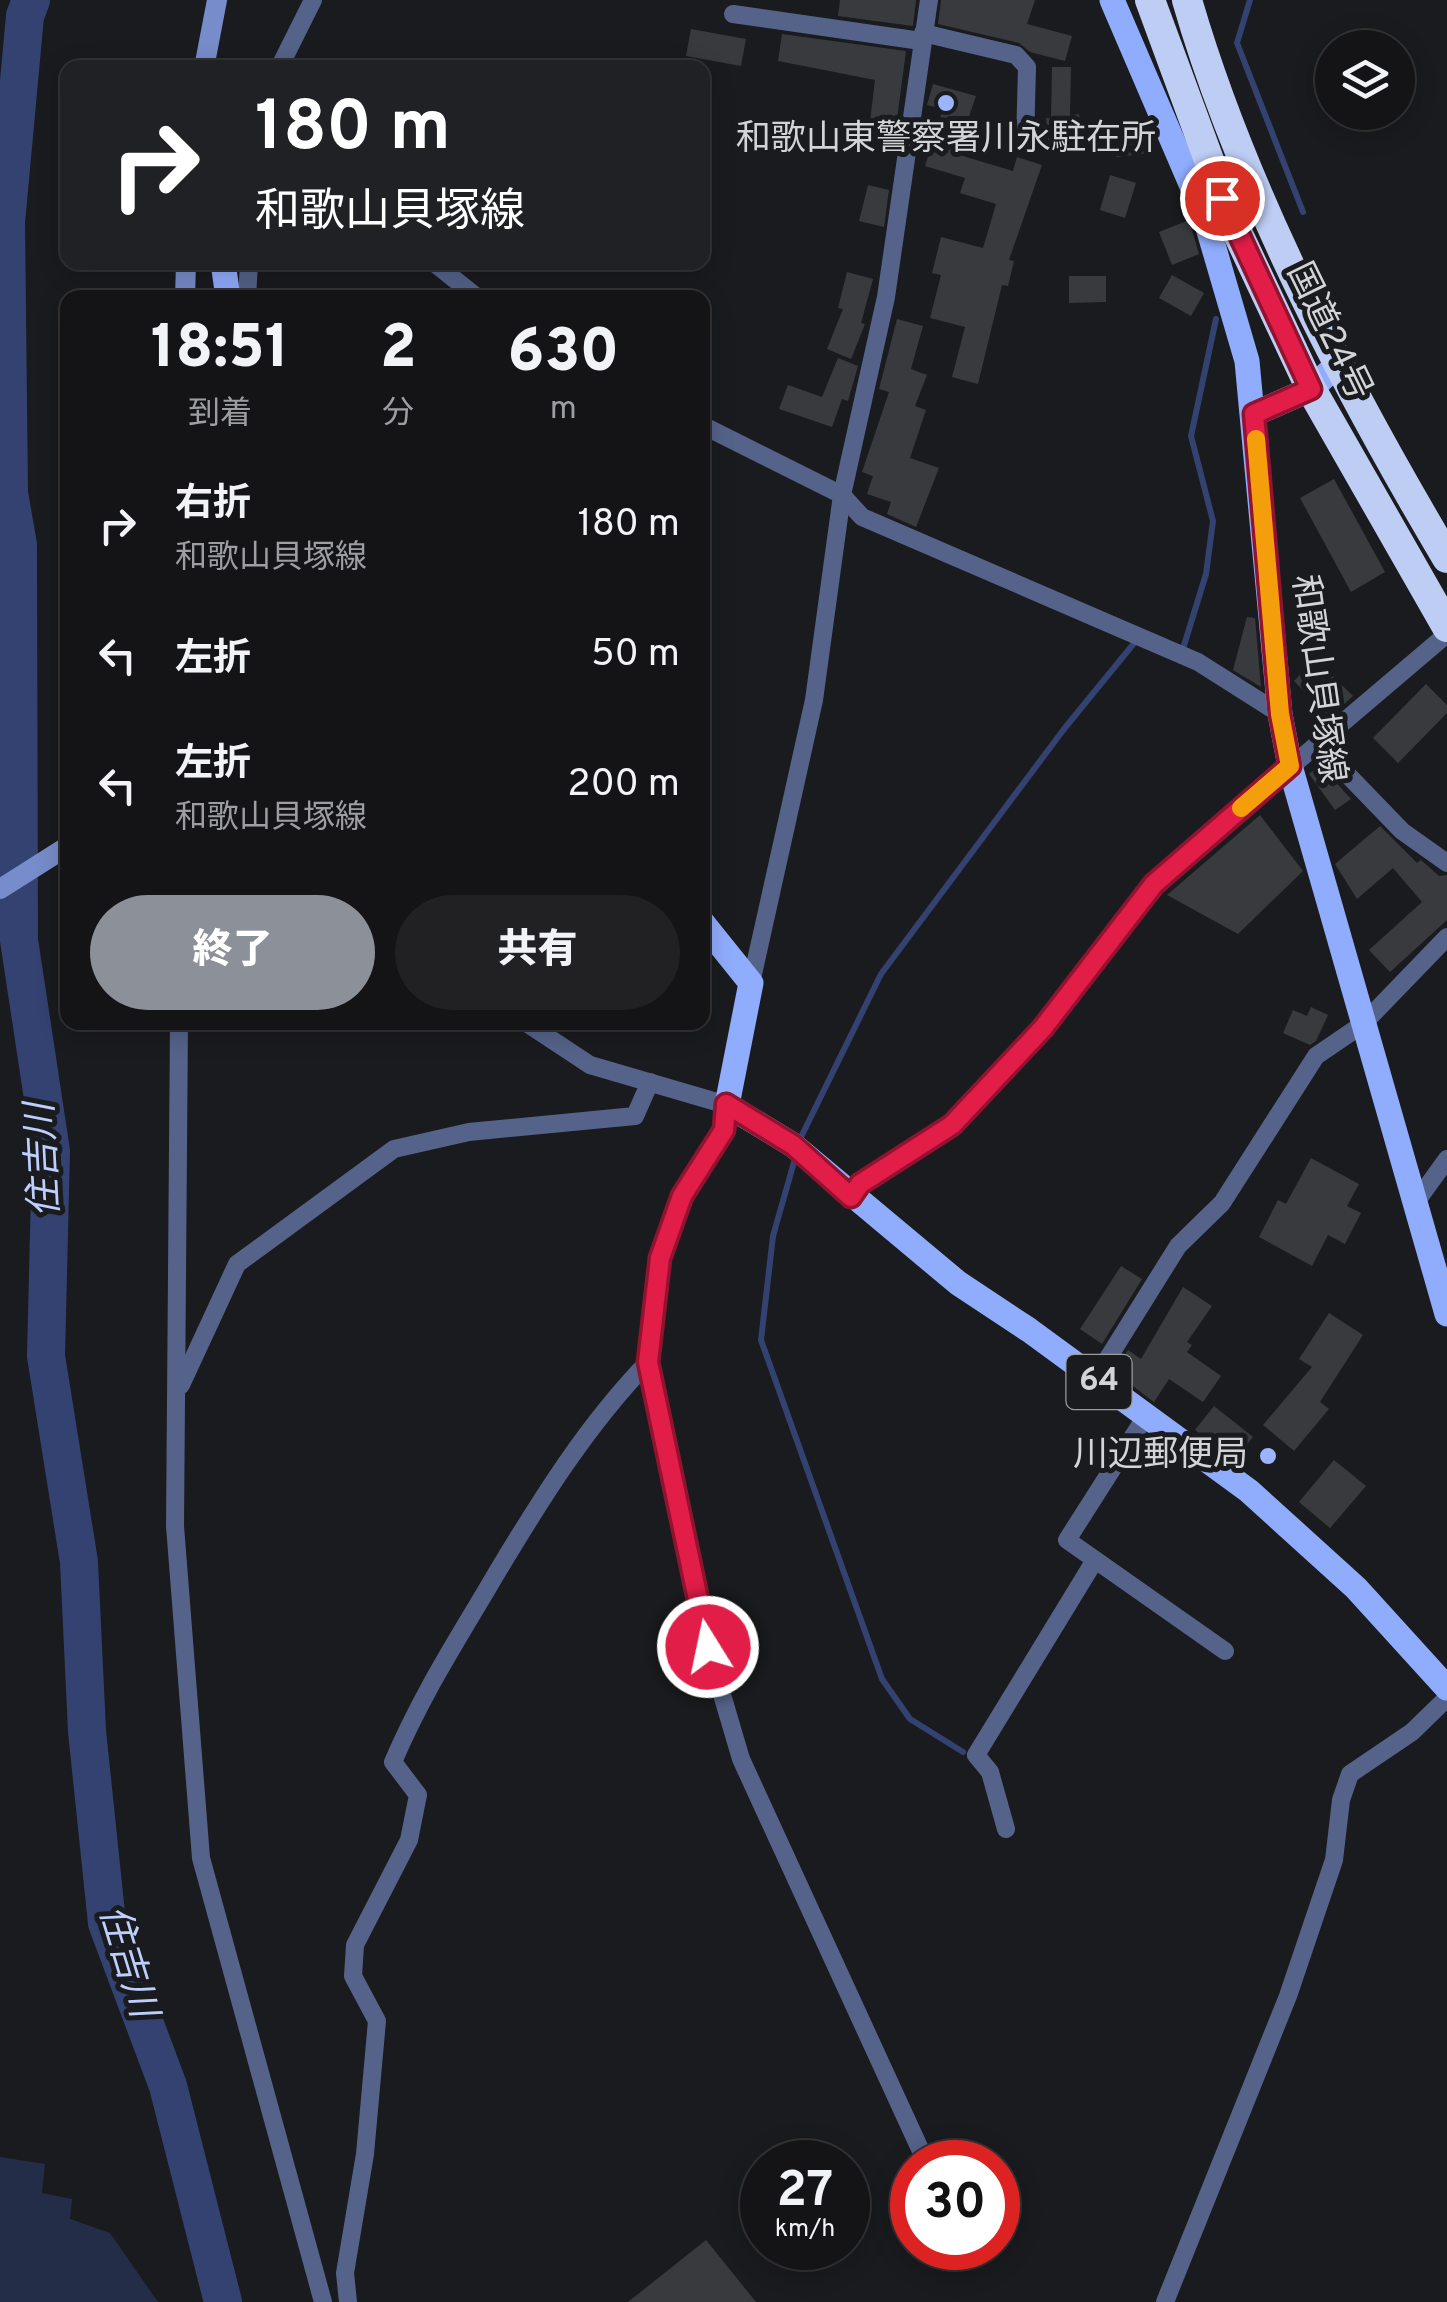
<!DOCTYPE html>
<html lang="ja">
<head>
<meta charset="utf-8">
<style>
  body { margin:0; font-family:Overpass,"Noto Sans JP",sans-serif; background:#212123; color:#f1f3f6; height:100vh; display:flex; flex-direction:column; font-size:38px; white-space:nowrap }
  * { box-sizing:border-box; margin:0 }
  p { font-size:32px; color:#9d9ea1 }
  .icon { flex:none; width:55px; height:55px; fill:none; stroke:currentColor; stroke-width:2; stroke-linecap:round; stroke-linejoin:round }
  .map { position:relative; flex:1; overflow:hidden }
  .details { position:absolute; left:60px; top:290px; width:650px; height:740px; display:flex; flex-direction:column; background:#141416; border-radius:20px; box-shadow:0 5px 25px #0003,0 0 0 2px #333335 }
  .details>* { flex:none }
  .hud { position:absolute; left:60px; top:60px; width:650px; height:210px; border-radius:20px; box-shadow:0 5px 25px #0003,0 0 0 2px #333335; background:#202124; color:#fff; overflow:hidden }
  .buttons { position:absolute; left:1315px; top:30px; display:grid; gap:20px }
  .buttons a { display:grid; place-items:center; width:100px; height:100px; border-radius:50%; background:#141416; box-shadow:0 5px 25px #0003,0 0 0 2px #333335; font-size:50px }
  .speed { position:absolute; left:740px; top:2140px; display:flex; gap:20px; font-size:50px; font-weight:700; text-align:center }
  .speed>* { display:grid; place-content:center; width:130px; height:130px; border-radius:50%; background:#141416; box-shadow:0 5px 25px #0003,0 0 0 2px #333335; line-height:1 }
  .speed small { font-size:25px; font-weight:400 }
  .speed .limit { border:15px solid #d22; background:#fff; color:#111 }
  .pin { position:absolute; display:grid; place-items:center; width:85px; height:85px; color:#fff; margin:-42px; border:5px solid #fff; border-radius:50%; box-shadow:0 2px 10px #0007 }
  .me { position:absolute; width:110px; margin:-55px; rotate:350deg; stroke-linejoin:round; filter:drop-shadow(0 0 8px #0008) }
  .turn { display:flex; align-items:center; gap:35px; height:210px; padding:0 30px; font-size:45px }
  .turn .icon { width:130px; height:130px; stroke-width:2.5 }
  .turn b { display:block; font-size:70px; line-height:85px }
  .eta { display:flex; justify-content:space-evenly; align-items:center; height:170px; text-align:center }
  .eta b { font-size:60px; font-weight:800; line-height:70px }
  .cta { display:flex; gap:20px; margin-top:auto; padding:20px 30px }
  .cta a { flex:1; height:115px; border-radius:60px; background:#8c9099; color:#fff; font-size:40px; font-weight:800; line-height:115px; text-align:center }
  .cta a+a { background:#212123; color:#f1f3f6 }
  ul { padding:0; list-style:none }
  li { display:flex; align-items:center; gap:30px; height:130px; padding:0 30px }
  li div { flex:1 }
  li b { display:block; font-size:38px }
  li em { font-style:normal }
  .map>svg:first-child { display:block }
</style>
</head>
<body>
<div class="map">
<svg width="1447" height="2302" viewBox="0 0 1447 2302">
  <rect width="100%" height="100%" fill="#1a1b1e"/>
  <polygon fill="#242d48" points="0,2157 45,2164 42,2193 72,2199 70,2219 110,2233 158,2302 0,2302"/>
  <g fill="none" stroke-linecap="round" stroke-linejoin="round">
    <g stroke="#334271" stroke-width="6">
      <polyline points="1250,0 1237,43 1303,212"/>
      <polyline points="1182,652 1206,574 1213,521 1191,436 1216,319"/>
      <polyline points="802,1135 881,974 1064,729 1135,642"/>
      <polyline points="794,1162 773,1236 761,1340 882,1679 910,1719 963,1752"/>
    </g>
    <polyline stroke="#334271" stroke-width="38" points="31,0 25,16 6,222 9,493 18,545 19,940 51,1151 46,1356 79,1562 87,1731 107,1923 168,2086 223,2302"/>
  </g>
  <g fill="#393a3e">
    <polygon points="840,0 916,0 913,26 838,16"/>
    <polygon points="941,0 1035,0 1027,24 1072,36 1065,61 1030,52 1019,43 938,24"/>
    <polygon points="691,29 746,39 741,66 686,56"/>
    <polygon points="782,34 906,51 895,134 869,130 875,80 778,61"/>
    <polygon points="1052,67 1071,67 1070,115 1079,114 1083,149 1050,153 1046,118 1051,118"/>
    <polygon points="933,84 976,96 956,154 1013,171 1017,157 1042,165 1009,260 1014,261 1008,286 1002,285 978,384 952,377 965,327 930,318 941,275 932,273 941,237 983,248 996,204 960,193 965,178 925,166 943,109 927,105"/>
    <polygon points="1145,118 1150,153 1116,157 1119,145 1113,122"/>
    <polygon points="1110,175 1136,183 1125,218 1100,210"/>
    <polygon points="868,185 889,190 884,227 859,221"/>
    <polygon points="1189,220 1199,254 1172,265 1159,232"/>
    <polygon points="847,272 873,279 861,323 865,324 851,359 827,349 843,309 838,308"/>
    <polygon points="1172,275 1204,293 1191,316 1159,298"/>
    <polygon points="1069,276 1106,276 1106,302 1069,303"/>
    <polygon points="897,319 923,326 911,369 927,375 915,406 926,410 910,458 939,468 916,527 887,514 891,502 867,494 873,476 862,472 889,392 879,389"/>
    <polygon points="838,358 858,366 848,401 842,399 832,427 779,409 788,385 822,397"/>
    <polygon points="1334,479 1385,572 1351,592 1300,498"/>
    <polygon points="1247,617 1255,618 1261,687 1233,670"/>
    <polygon points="1315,659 1353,696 1330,717 1294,681"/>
    <polygon points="1426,684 1447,705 1447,713 1398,763 1373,738"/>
    <polygon points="1320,765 1351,799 1335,810 1309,774"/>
    <polygon points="1260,815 1303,871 1238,934 1167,895"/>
    <polygon points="1380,826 1417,863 1421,860 1439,876 1447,875 1447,920 1390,972 1369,950 1422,902 1393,868 1357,899 1335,864"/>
    <polygon points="1311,1007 1328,1015 1316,1041 1310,1045 1283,1033 1293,1010 1307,1016"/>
    <polygon points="1311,1158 1359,1184 1347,1206 1361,1213 1345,1244 1328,1235 1312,1266 1259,1237 1278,1200 1286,1204"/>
    <polygon points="1121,1266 1142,1279 1102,1344 1080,1329"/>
    <polygon points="1183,1287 1212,1306 1187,1342 1192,1345 1187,1352 1221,1376 1203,1402 1169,1379 1154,1402 1114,1372 1128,1350 1141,1359"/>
    <polygon points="1329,1313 1363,1335 1320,1402 1329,1409 1294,1451 1263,1425 1312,1367 1299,1359"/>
    <polygon points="1214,1406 1253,1437 1234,1460 1195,1430"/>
    <polygon points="1334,1460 1366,1486 1330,1528 1299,1502"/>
    <polygon points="706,2240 756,2302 628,2302"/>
  </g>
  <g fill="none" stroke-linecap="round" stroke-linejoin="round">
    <g stroke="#55638a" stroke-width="18">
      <polyline points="733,14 921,41"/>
      <polyline points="923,33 1016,55 1027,67 1025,143"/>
      <polyline points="279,68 313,0"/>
      <polyline points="433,262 478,298"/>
      <polyline points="247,298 249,262"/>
      <polyline points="702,425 842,495 862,517 1198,662 1280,714"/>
      <polyline points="1317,743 1402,831 1447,863"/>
      <polyline points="751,983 814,700 842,495 886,297 929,0"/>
      <polyline points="179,1022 175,1526 201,1858 323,2302"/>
      <polyline points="525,1022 590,1065 727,1105 724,1130 682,1197 660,1259 648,1362 708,1647 741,1759 926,2162"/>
      <polyline points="851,1197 860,1184 952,1125 1043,1027 1154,883 1447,634"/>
      <polyline points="1416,1202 1447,1159"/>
      <polyline points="1095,1379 1178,1246 1222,1203 1316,1056 1363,1024 1447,937"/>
      <polyline points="181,1385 237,1264 394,1149 469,1132 635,1116 650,1082"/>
      <polyline points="1146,1416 1067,1540 1225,1651"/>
      <polyline points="1006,1829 990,1772 976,1755 1095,1560"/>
      <path d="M348,2302l-3,-29 20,-119 12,-133 -24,-45 2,-31 54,-105 9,-45 -25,-33c30,-70 65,-123 103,-188 45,-75 91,-149 152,-212"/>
      <polyline points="1165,2302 1288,1996 1334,1860 1341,1800 1350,1774 1412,1732 1447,1698"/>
    </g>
    <g stroke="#778cca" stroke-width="20">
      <polyline points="204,68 217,0"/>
      <polyline points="185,298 186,262"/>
      <polyline points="0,889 68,846"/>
    </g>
    <g stroke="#90acfd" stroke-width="25">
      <polyline points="1112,0 1204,214 1247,361 1280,714 1290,766 1447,1314"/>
      <polyline points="223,262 228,298"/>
      <polyline points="1254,414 1311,389 1339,363"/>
      <polyline points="702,922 751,983 727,1105 793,1145 958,1283 1029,1330 1249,1491 1356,1588 1447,1688"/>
    </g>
    <g stroke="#becdf4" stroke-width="30">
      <polyline points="1150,0 1230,217 1311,389 1447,627"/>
      <path d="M1187,0c55,190 159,388 260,558"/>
    </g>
  </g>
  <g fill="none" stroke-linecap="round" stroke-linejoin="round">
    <g stroke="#92132f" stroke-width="25">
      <polyline id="route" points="708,1647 648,1362 660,1258 682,1196 724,1130 726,1104 793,1145 851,1197 860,1184 952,1125 1043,1028 1154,884 1290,766 1280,714 1254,414 1311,389 1222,198"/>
    </g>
    <use href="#route" stroke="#e11d48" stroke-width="18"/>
    <polyline stroke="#f59e0b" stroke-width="18" points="1241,808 1290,766 1280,714 1256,439"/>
  </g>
  <g fill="#9bb4fd" stroke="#1a1b1e" stroke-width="4">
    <circle cx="946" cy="103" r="10"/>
    <circle cx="1268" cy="1456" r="10"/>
  </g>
  <g text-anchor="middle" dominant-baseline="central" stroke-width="10" stroke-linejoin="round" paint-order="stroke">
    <rect fill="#1a1b1e" stroke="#9c9c9f" stroke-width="2.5" x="1066.5" y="1355" width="65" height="54" rx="8"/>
    <g font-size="32" font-weight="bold" fill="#d3d4d6">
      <text x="1099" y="1382">64</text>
    </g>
    <g font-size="35" fill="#d3d4d6" stroke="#1a1b1e">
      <text x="946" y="140">和歌山東警察署川永駐在所</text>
      <text x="1248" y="1456" text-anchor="end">川辺郵便局</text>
    </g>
    <g font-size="35" fill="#d3d4d6" stroke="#1a1b1e">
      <text transform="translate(1328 332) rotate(64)">国道24号</text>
      <text transform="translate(1317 679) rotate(82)">和歌山貝塚線</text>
    </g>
    <g font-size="38" font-style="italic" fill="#becffe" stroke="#1a1b1e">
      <text transform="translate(45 1160) rotate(-93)">住吉川</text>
      <text transform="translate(126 1962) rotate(73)">住吉川</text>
    </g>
  </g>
</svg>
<div class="buttons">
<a><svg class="icon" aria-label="layers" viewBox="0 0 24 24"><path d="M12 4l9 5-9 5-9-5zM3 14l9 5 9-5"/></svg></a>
</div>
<div class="speed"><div>27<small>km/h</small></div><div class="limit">30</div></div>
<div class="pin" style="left:1222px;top:198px;background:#d93025"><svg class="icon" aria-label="arrive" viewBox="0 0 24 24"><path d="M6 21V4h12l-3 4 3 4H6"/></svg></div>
<svg class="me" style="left:708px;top:1647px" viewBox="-20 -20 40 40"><circle r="17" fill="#e11d48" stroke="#fff" stroke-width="3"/><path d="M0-11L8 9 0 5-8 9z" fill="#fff"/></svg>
<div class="hud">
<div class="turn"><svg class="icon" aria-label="right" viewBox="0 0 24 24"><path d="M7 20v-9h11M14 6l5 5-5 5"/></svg><div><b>180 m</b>和歌山貝塚線</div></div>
</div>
<section class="details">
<div class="eta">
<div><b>18:51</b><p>到着</p></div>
<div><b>2</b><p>分</p></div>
<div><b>630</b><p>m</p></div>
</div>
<ul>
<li><svg class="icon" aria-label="right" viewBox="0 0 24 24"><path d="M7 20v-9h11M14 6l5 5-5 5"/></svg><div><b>右折</b><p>和歌山貝塚線</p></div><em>180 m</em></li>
<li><svg class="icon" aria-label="left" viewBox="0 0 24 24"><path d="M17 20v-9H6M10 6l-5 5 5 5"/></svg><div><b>左折</b></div><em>50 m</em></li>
<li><svg class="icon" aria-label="left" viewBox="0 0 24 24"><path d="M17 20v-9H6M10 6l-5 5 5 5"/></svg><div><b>左折</b><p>和歌山貝塚線</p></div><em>200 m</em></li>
</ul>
<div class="cta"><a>終了</a><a>共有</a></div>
</section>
</div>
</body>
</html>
